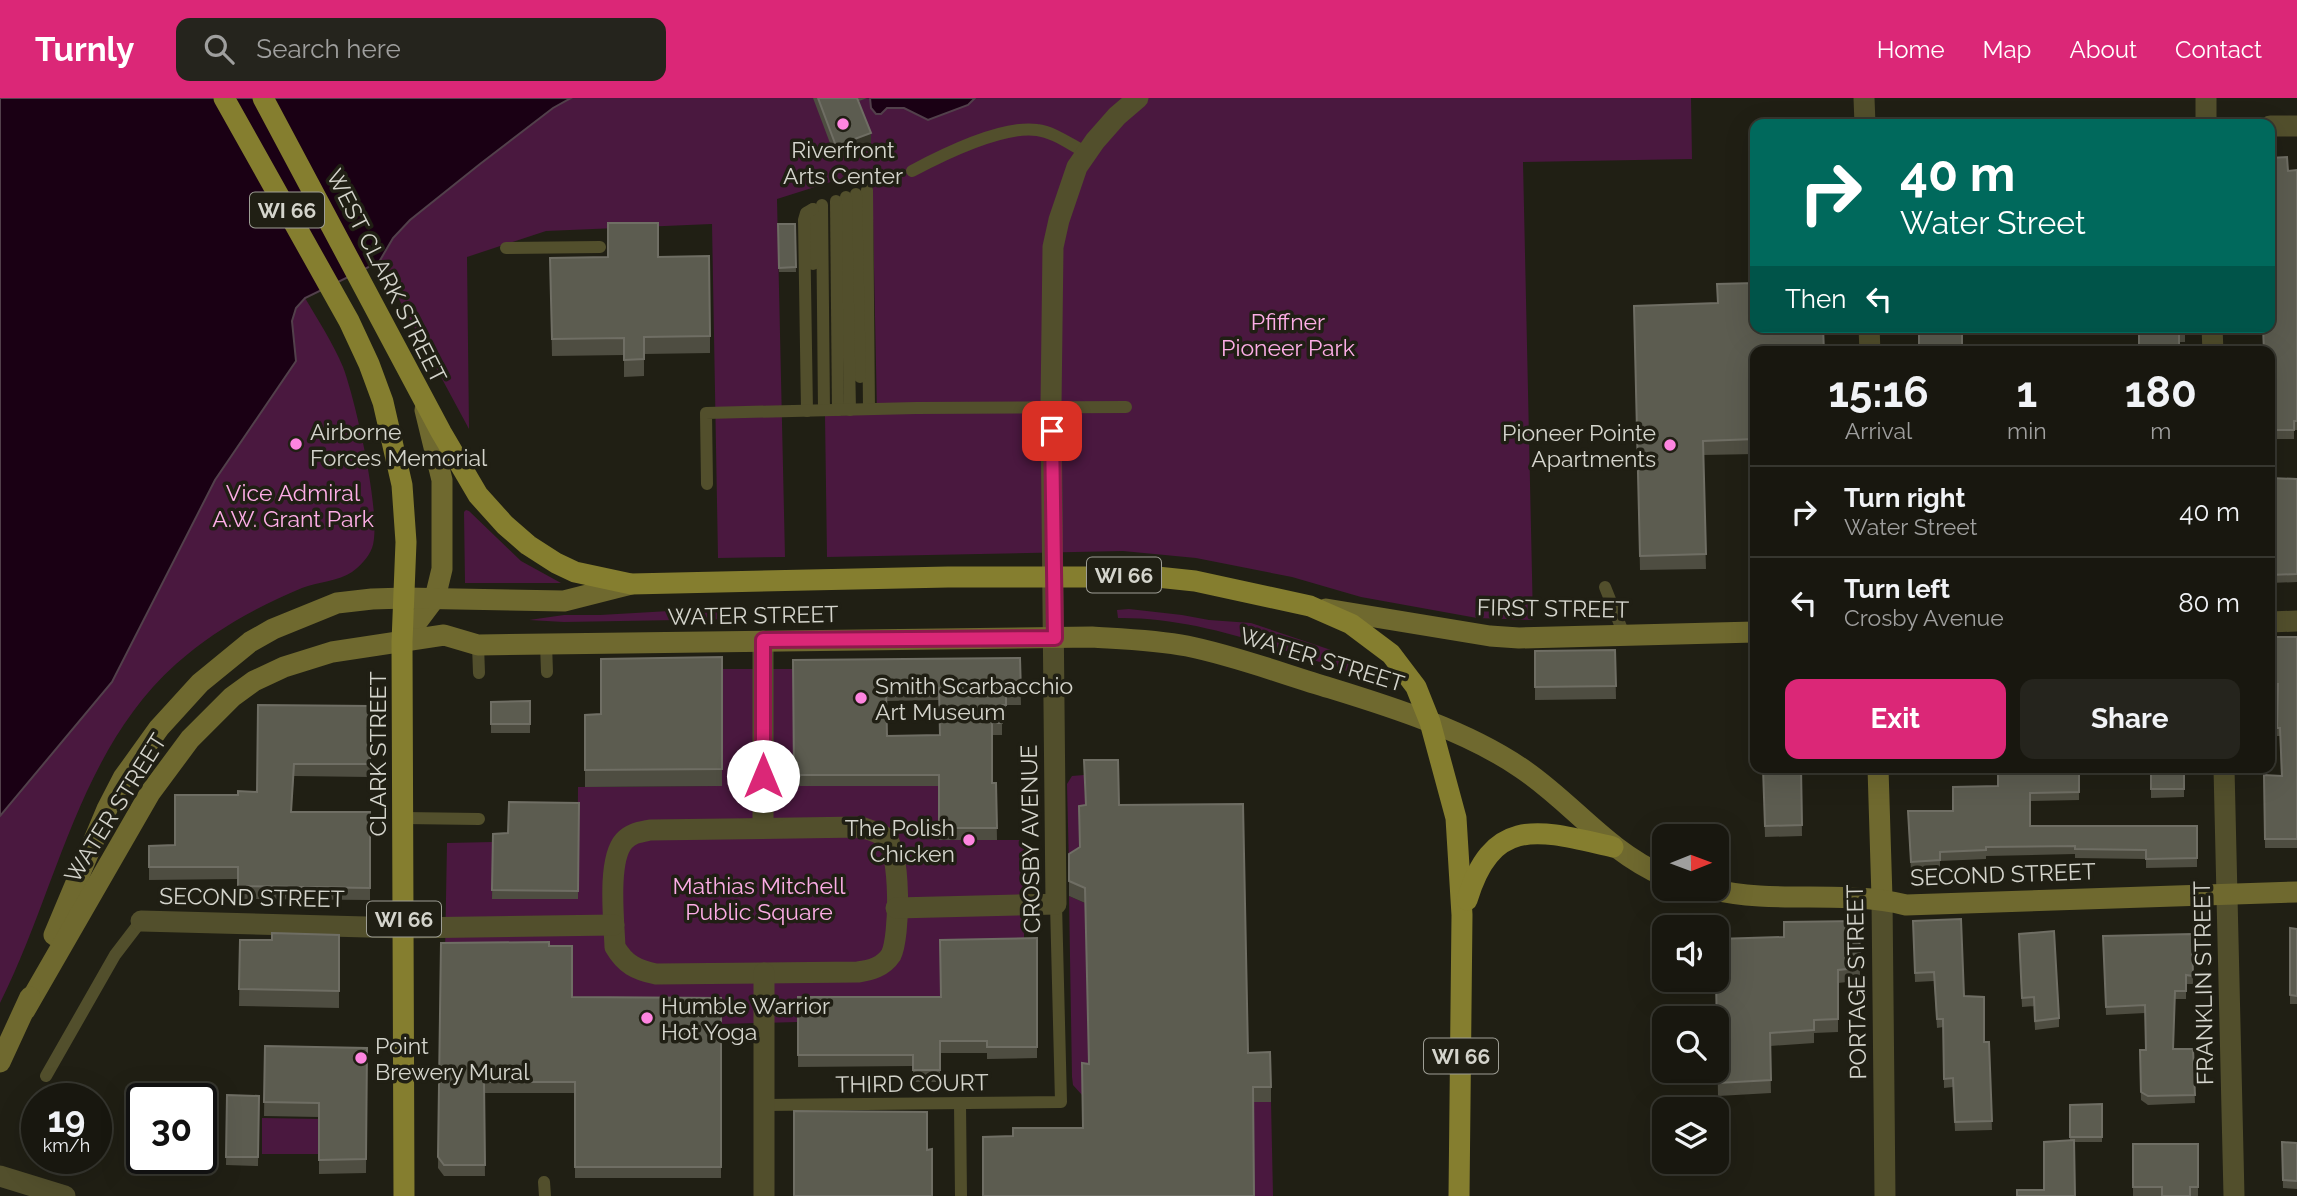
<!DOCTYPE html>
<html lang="en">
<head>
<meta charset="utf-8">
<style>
  body { margin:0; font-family:Raleway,sans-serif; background:#25241d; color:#f1f3f6; height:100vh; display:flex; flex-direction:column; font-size:26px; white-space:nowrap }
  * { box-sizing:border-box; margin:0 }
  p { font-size:23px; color:#9f9f9e }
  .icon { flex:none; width:38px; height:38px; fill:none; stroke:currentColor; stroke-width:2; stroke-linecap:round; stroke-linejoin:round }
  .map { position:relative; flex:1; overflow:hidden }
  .drawer { position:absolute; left:1750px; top:248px; width:525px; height:427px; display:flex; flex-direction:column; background:#18170f; border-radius:14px; box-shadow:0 7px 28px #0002,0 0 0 2px #36362f }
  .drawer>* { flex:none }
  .banner { position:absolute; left:1750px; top:21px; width:525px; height:214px; border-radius:14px; box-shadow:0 7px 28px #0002,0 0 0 2px #36362f; background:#00695c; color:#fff; overflow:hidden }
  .needle { width:46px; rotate:89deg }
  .buttons { position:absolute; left:1652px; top:726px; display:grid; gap:14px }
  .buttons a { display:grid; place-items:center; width:77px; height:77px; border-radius:14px; background:#18170f; box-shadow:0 7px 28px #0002,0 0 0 2px #36362f; font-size:35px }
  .speed { position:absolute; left:21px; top:985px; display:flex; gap:14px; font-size:35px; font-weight:700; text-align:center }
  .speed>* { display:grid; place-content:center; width:91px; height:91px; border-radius:50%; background:#18170f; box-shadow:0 7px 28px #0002,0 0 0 2px #36362f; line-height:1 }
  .speed small { font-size:18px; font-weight:400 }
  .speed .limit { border:4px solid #111; border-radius:10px; background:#fff; color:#111 }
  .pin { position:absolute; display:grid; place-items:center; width:60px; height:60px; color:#fff; margin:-30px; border-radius:14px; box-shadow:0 4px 10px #0006 }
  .me { position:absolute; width:77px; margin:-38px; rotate:0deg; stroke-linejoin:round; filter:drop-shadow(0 0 5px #0008) }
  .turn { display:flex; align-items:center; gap:24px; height:147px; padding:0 35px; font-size:32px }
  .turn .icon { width:91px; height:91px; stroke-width:2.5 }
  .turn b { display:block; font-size:49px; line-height:60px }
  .then { display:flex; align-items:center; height:66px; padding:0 35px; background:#0003; gap:14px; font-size:26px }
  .eta { display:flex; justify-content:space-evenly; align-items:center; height:119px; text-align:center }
  .eta b { font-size:42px; font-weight:700; line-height:49px }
  .cta { display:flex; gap:14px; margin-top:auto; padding:14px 35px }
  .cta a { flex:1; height:80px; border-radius:14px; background:#db2777; color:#fff; font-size:28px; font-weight:700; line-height:80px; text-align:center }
  .cta a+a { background:#25241d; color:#f1f3f6 }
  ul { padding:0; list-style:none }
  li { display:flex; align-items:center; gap:21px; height:91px; padding:0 35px; border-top:2px solid #36362f }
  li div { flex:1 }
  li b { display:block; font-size:26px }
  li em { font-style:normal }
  header { display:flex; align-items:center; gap:42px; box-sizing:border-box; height:98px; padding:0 35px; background:#db2777; color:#fff }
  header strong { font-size:33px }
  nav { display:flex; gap:38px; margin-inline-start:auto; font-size:24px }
  .search { width:490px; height:63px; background:#25241d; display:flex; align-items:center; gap:18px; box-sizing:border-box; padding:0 24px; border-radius:14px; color:#9f9f9e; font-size:26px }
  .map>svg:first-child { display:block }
</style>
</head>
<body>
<header>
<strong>Turnly</strong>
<div class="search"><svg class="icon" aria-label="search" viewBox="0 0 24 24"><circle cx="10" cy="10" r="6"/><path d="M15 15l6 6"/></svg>Search here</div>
<nav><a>Home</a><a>Map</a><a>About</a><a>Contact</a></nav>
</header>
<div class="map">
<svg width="2297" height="1098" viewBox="0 0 2297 1098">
  <rect width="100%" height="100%" fill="#201f14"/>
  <g fill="#4a183f">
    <polygon points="571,0 1691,0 1692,61 1523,64 1533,522 1477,520 1361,499 1292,479 1196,460 1123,453 827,459 825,318 877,316 872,71 777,101 785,459 718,460 712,126 546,133 467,159 469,331 379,164 393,140 410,122 480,66 553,10"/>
    <path d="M305,200c13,22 28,45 38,69 12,31 40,152 29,181 -4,10 -12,18 -20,24 -13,9 -35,10 -50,16 -46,19 -89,43 -126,76 -98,88 -119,226 -176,339v-187l112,-134 103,-202 81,-119 -4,-40 4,-13z"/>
    <polygon points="466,412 469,413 521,463 561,485 465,485 464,414"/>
    <polygon points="739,509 740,519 736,521 564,524 529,522 564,517 600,517"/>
    <path d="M1129,511l53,6 27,5 42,3 80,27 27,14 10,12 -18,-4c-74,-24 -153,-55 -232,-54l-1,-8z"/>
    <polygon points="722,571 793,571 794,688 939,688 939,742 1024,742 1024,852 941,911 798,911 797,924 721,926 572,912 445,856 447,745 493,744 492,801 577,801 578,689 721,688"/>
    <polygon points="1084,677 1086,722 1080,764 1069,770 1067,686 1072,678"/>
    <polygon points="1069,798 1085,805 1089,980 1082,981 1082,997 1073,987 1072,979"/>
    <polygon points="1253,1004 1271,1004 1273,1098 1254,1098"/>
    <polygon points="262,1020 319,1021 319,1056 262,1056"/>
  </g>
  <g fill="#1a0014" stroke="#52404b" stroke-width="2">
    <polygon points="0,0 571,0 553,10 480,66 410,122 393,140 379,164 305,200 296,210 292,223 296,263 215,382 112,584 0,718"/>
    <polygon points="870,0 975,0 968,7 928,22 904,10 887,10 881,16 876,16 871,10"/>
  </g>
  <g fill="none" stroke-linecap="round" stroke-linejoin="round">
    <g stroke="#524f2c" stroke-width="12">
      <path d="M912,73c30,-16 91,-46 125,-41 17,2 34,15 50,23"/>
      <polyline points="867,92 869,311"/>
      <polyline points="856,96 860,279"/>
      <polyline points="846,99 850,312"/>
      <polyline points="836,103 838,312"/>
      <polyline points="822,107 824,312"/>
      <polyline points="813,111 813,166"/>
      <polyline points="506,150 600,149"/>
      <polyline points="807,313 804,122 806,115 813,111"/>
      <polyline points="707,386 706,315 916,310 1126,309"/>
      <polyline points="1605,489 1625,539"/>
      <polyline points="546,546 547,574"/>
      <polyline points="478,547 479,575"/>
      <polyline points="404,720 479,721"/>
      <polyline points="46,978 115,857 141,823"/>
      <polyline points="960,1006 961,1098"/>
      <polyline points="764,1007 1061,1004 1056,806"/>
      <polyline points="544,1084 545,1098"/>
    </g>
    <g stroke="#524f2c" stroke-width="21">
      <polyline points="1864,0 1865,26"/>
      <polyline points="2206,0 2206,26"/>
      <polyline points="2270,28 2297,28"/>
      <polyline points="1869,229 1870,254"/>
      <polyline points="2212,229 2213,254"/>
      <polyline points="2270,524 2297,523"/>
      <polyline points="763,543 763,730"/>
      <polyline points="2224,670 2234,1098"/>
      <path d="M861,729c8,3 18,5 25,11 15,14 14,99 5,117 -8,12 -20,15 -33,17l-202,2c-20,-4 -31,-10 -41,-27 -1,-26 -8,-87 9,-106 7,-8 16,-9 26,-11z"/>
      <polyline points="1882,800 1885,1098"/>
      <polyline points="896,810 1056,806 1051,308 1053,149 1059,122 1077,69 1095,43 1117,18 1138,0"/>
      <polyline points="141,823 404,830 614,827"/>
      <polyline points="0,1078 65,1098"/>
      <polyline points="764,1098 764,875"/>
    </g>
    <g stroke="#6f692f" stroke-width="21">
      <polyline points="1326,511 1490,538 1519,540 1755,534"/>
      <polyline points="402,544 435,500 442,471 442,382 425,312"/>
      <polyline points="1878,670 1882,800"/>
      <path d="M1711,791c64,16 132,0 195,16l391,-13"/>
      <polyline points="54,837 107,711 123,680 159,630 200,585 250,544 273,531 337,505 372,501 405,500 564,503 631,486"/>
      <path d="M25,912l125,-217 40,-54 42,-42 22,-16 30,-14 48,-15 112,-17 34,10 614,-8c32,2 64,3 95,9 49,10 96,28 143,42 62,19 137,43 191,80 51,34 84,82 143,108"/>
      <polyline points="0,964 30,899"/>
    </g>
    <g stroke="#857e2f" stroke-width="21">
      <polyline points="224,0 349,223 369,266 383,304 402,387 406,444 402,544 404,1098"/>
      <polyline points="263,0 441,334 478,397 505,427 528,447 556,465 575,474 631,486 948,479 1157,479 1195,483 1310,508 1351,526 1391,556 1416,589 1430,624 1456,720 1462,817 1459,1098"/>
      <path d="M1467,802c26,-87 75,-69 146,-53"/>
    </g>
  </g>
  <g fill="#4e4d41" fill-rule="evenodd">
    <polygon points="813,0 867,0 859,3 871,48 836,61"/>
    <polygon points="2270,60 2288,73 2297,72 2297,332 2294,332 2294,341 2274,341 2273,312 2270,312 2270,254 2274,228 2273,190 2270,190"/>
    <polygon points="778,126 795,126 796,174 779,174"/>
    <polygon points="658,159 710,238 710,255 644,256 644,278 624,279 624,257 552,258 550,160"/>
    <polygon points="1634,222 1755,254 1755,356 1703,357 1706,471 1640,472"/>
    <polygon points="2185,229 2185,244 2179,244 2153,235"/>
    <polygon points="2270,380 2297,381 2297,484 2270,485"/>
    <polygon points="2270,539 2297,539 2297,750 2265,750 2264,677 2281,678 2280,638 2277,638 2278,594 2271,594"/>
    <polygon points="1615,552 1616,601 1535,602 1535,553"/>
    <polygon points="722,559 722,688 585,689 585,617 601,616"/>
    <path d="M1020,560l1,47h-15v12h-4v18h-10v48h4l1,57h-58v-54h-145l-1,-126zM939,602v35l-52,1 -1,-35z"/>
    <polygon points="530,603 530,635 491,635 491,604"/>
    <polygon points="371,608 370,679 294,678 291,714 370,714 370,802 238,801 238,781 149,782 149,748 175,747 257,694"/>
    <polygon points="1763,670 1801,670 1802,738 1765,739"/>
    <polygon points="2079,670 2079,702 2030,703 2030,728 2197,728 2197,769 2146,770 2146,761 2075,760 2075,756 1986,758 1986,761 1940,763 1940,770 1911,772 1908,721 1953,713 1998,688"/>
    <polygon points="2151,670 2184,670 2184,699 2151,700"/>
    <polygon points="579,705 578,801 492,801 493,736 508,735"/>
    <polygon points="1119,707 1248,955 1271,989 1271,1004 1253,1004 1254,1098 1013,1038 1083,1030 1089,966 1085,805 1069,798 1069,756 1080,749"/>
    <polygon points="1859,823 1860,878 1847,878 1847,884 1838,885 1838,934 1814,935 1814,945 1770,948 1771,995 1718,998 1716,882 1784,839 1784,824"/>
    <polygon points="1913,823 1964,898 1984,944 1989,944 1992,1032 1955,1033 1953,989 1944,990 1943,929 1937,930 1934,883 1915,884"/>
    <polygon points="2290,830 2297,831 2297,906 2290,906"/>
    <polygon points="2192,836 2193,886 2186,886 2186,901 2175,901 2173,951 2193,951 2195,1005 2148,1007 2141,1002 2140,952 2146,952 2145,915 2106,917 2103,838"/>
    <polygon points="339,837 339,910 239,908 240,842 272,842"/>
    <polygon points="1037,840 1037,960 987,961 987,955 940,955 940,984 913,984 913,968 798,969 798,899 941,899"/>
    <polygon points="441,845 549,848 572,899 721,900 721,1080 575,1080 575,995 484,995 485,1078 444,1078 438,1070"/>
    <polygon points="2019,845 2059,920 2059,929 2035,932 2034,908 2022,909"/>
    <polygon points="265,948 367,950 366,1075 319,1076 319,1019 264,1018"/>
    <polygon points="227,997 259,998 258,1068 226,1067"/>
    <polygon points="2102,1006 2102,1044 2074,1044 2044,1092 2070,1042 2070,1007"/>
    <polygon points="2282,1044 2297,1045 2297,1091 2283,1090"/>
    <rect x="2133" y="1046" width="65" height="52"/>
  </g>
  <polygon fill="#363529" points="871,35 871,48 836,61 836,48"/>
  <g fill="#5c5c50" stroke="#6f6e64" stroke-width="2" fill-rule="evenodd">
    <polygon points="818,0 857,0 871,35 836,48"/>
    <polygon points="2287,59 2288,73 2297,72 2297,323 2294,323 2294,332 2274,332 2273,304 2270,304 2270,254 2264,254 2263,229 2274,228 2273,181 2270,181 2270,60"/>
    <rect x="1751" y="107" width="4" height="29"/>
    <polygon points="608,125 658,125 658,159 709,158 710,238 644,239 644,261 624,262 624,240 552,241 550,160 608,159"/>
    <polygon points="778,126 795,126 796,169 779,170"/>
    <polygon points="1755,185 1755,229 1823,229 1824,254 1755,254 1755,341 1703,343 1706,456 1640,458 1634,208 1718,205 1717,186"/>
    <rect x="1919" y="229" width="43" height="25"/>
    <polygon points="2153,229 2185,229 2185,235 2179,236 2179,254 2139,254 2139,235 2153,235"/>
    <polygon points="2270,380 2297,381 2297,476 2270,477"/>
    <polygon points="2270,539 2297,539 2297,741 2265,741 2264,677 2282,678 2280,630 2277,630 2278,586 2271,586"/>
    <polygon points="1615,552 1616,588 1535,589 1535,553"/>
    <polygon points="722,559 722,671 585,672 585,617 601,616 601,561"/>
    <path d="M1020,560l1,35h-15v12h-4v18h-10v60h4l1,45h-58v-53h-145l-1,-115zM939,590l1,47 -53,1 -1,-47z"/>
    <polygon points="530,603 530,626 491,626 491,604"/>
    <polygon points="258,607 371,608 370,666 294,666 291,714 370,714 370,790 238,788 238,769 149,769 149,748 175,747 175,697 238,697 238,693 257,694"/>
    <polygon points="1084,662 1118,662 1119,707 1243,706 1248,955 1270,954 1271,989 1253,989 1254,1098 983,1098 983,1039 1013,1038 1013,1030 1083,1030 1082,965 1089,966 1085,790 1069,783 1069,756 1080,749 1079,708 1086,707"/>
    <polygon points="1763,670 1801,670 1802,727 1765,728"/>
    <polygon points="1998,670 2079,670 2079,694 2030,695 2030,728 2197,728 2197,760 2146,761 2146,752 2075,751 2075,748 1986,749 1986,752 1940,754 1940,762 1911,764 1908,713 1953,713 1953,689 1998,688"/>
    <rect x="2151" y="670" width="33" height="21"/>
    <polygon points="509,704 579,705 578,793 492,792 493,736 508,735"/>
    <polygon points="1961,821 1964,898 1984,899 1984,944 1989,944 1992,1023 1955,1024 1953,980 1944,981 1943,921 1937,921 1934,874 1915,875 1913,823"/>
    <polygon points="1859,823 1860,865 1847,865 1847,871 1838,872 1838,921 1814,922 1814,932 1770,935 1771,982 1718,985 1716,882 1717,841 1784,839 1784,824"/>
    <polygon points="2290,830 2297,831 2297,898 2290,897"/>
    <polygon points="2054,833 2059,920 2035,923 2034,899 2022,900 2019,836"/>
    <polygon points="272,835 339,837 339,893 239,891 240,842 272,842"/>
    <polygon points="2192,836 2193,878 2186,877 2186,893 2175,893 2173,951 2193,951 2195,997 2148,998 2141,994 2140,952 2146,952 2145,907 2106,909 2103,838"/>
    <polygon points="1037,840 1037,949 987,949 987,943 940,943 940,972 913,972 913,957 798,957 798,899 941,899 940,842"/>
    <polygon points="549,844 549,848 572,848 572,899 721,900 721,1069 575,1069 575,984 484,984 485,1067 444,1067 438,1059 441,845"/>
    <polygon points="265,948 367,950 366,1061 319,1062 319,1005 264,1004"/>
    <polygon points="227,997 259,998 258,1059 226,1059"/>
    <polygon points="2102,1006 2102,1039 2070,1039 2070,1007"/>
    <polygon points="794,1013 927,1014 927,1052 932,1051 932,1098 794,1098"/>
    <polygon points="2074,1042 2075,1098 2017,1098 2017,1092 2044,1092 2044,1044"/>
    <polygon points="2282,1044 2297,1045 2297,1083 2283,1082"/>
    <polygon points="2133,1046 2198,1046 2198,1089 2190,1089 2190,1098 2162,1098 2162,1089 2133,1089"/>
  </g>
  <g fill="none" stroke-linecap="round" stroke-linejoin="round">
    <g stroke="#8e194d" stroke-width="18">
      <polyline id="route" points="763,678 763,542 1055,540 1052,333"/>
    </g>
    <use href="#route" stroke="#db2777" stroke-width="12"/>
  </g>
  <g fill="#fe85e0" stroke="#201f14" stroke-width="2.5">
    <circle cx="843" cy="26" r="7"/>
    <circle cx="296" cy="346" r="7"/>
    <circle cx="1670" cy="347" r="7"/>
    <circle cx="861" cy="600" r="7"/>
    <circle cx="969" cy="742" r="7"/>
    <circle cx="647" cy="920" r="7"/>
    <circle cx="361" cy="960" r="7"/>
  </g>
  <g text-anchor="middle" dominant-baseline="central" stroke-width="7" stroke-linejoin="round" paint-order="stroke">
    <g fill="#201f14" stroke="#9e9e95" stroke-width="2">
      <rect x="250" y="94.5" width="74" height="35" rx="5"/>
      <rect x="1087" y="459.5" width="74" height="35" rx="5"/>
      <rect x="367" y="803.5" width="74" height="35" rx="5"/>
      <rect x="1424" y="940.5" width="74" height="35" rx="5"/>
    </g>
    <g font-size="21" font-weight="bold" fill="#d4d4cc">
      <text x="287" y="112">WI 66</text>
      <text x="1124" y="477">WI 66</text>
      <text x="404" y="821">WI 66</text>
      <text x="1461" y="958">WI 66</text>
    </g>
    <g font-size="23" fill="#d4d4cc" stroke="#201f14" text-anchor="start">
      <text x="843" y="51" text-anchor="middle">Riverfront<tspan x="843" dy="26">Arts Center</tspan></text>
      <text x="310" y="333">Airborne<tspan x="310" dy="26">Forces Memorial</tspan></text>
      <text x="1656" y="334" text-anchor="end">Pioneer Pointe<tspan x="1656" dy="26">Apartments</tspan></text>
      <text x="875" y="587">Smith Scarbacchio<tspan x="875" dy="26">Art Museum</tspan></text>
      <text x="955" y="729" text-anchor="end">The Polish<tspan x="955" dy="26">Chicken</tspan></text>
      <text x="661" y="907">Humble Warrior<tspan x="661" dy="26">Hot Yoga</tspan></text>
      <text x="375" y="947">Point<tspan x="375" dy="26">Brewery Mural</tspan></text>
    </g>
    <g font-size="23" fill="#d4d4cc" stroke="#201f14">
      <text transform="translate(387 178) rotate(63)">WEST CLARK STREET</text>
      <text transform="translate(1553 510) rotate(1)">FIRST STREET</text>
      <text transform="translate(753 517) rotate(-1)">WATER STREET</text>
      <text transform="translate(1322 561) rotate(17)">WATER STREET</text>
      <text transform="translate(377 656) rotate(-90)">CLARK STREET</text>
      <text transform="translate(115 710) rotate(-58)">WATER STREET</text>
      <text transform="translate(1030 741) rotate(-91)">CROSBY AVENUE</text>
      <text transform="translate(2003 776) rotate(-2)">SECOND STREET</text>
      <text transform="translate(252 799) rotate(1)">SECOND STREET</text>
      <text transform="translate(1856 884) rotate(-91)">PORTAGE STREET</text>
      <text transform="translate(2203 885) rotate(-91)">FRANKLIN STREET</text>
      <text transform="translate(912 985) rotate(-1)">THIRD COURT</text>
    </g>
    <g font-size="23" fill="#fdade6" stroke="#201f14">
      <text x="1288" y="223">Pfiffner<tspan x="1288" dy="26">Pioneer Park</tspan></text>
      <text x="293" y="394">Vice Admiral<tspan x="293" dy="26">A.W. Grant Park</tspan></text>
      <text x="759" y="787">Mathias Mitchell<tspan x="759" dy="26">Public Square</tspan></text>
    </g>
  </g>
</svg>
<div class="buttons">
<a><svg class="needle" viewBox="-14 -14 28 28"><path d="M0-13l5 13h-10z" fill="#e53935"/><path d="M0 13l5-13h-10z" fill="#9f9f9e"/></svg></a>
<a><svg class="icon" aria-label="sound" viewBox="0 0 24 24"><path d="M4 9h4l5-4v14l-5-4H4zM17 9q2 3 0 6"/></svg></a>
<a><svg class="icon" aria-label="search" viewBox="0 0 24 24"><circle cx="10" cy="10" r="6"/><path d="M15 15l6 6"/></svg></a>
<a><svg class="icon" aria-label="layers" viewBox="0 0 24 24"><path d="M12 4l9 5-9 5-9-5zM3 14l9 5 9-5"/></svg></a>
</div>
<div class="speed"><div>19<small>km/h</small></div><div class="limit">30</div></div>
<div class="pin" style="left:1052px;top:333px;background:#d93025"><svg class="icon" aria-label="arrive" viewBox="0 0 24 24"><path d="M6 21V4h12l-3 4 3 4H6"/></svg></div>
<svg class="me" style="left:763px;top:678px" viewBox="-20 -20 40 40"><circle r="19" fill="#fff"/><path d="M0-13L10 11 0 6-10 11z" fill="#db2777"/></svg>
<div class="banner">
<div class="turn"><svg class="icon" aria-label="right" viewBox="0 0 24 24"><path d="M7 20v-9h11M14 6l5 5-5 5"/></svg><div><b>40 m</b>Water Street</div></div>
<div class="then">Then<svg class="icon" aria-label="left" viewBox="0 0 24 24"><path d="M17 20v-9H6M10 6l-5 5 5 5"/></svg></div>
</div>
<section class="drawer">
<div class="eta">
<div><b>15:16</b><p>Arrival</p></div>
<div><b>1</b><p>min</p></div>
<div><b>180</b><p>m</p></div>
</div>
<ul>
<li><svg class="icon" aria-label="right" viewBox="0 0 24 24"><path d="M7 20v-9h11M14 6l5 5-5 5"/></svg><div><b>Turn right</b><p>Water Street</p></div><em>40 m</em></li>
<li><svg class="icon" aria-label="left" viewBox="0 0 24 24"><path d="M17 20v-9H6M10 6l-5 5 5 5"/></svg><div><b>Turn left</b><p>Crosby Avenue</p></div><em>80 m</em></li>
</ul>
<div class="cta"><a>Exit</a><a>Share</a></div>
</section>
</div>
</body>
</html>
